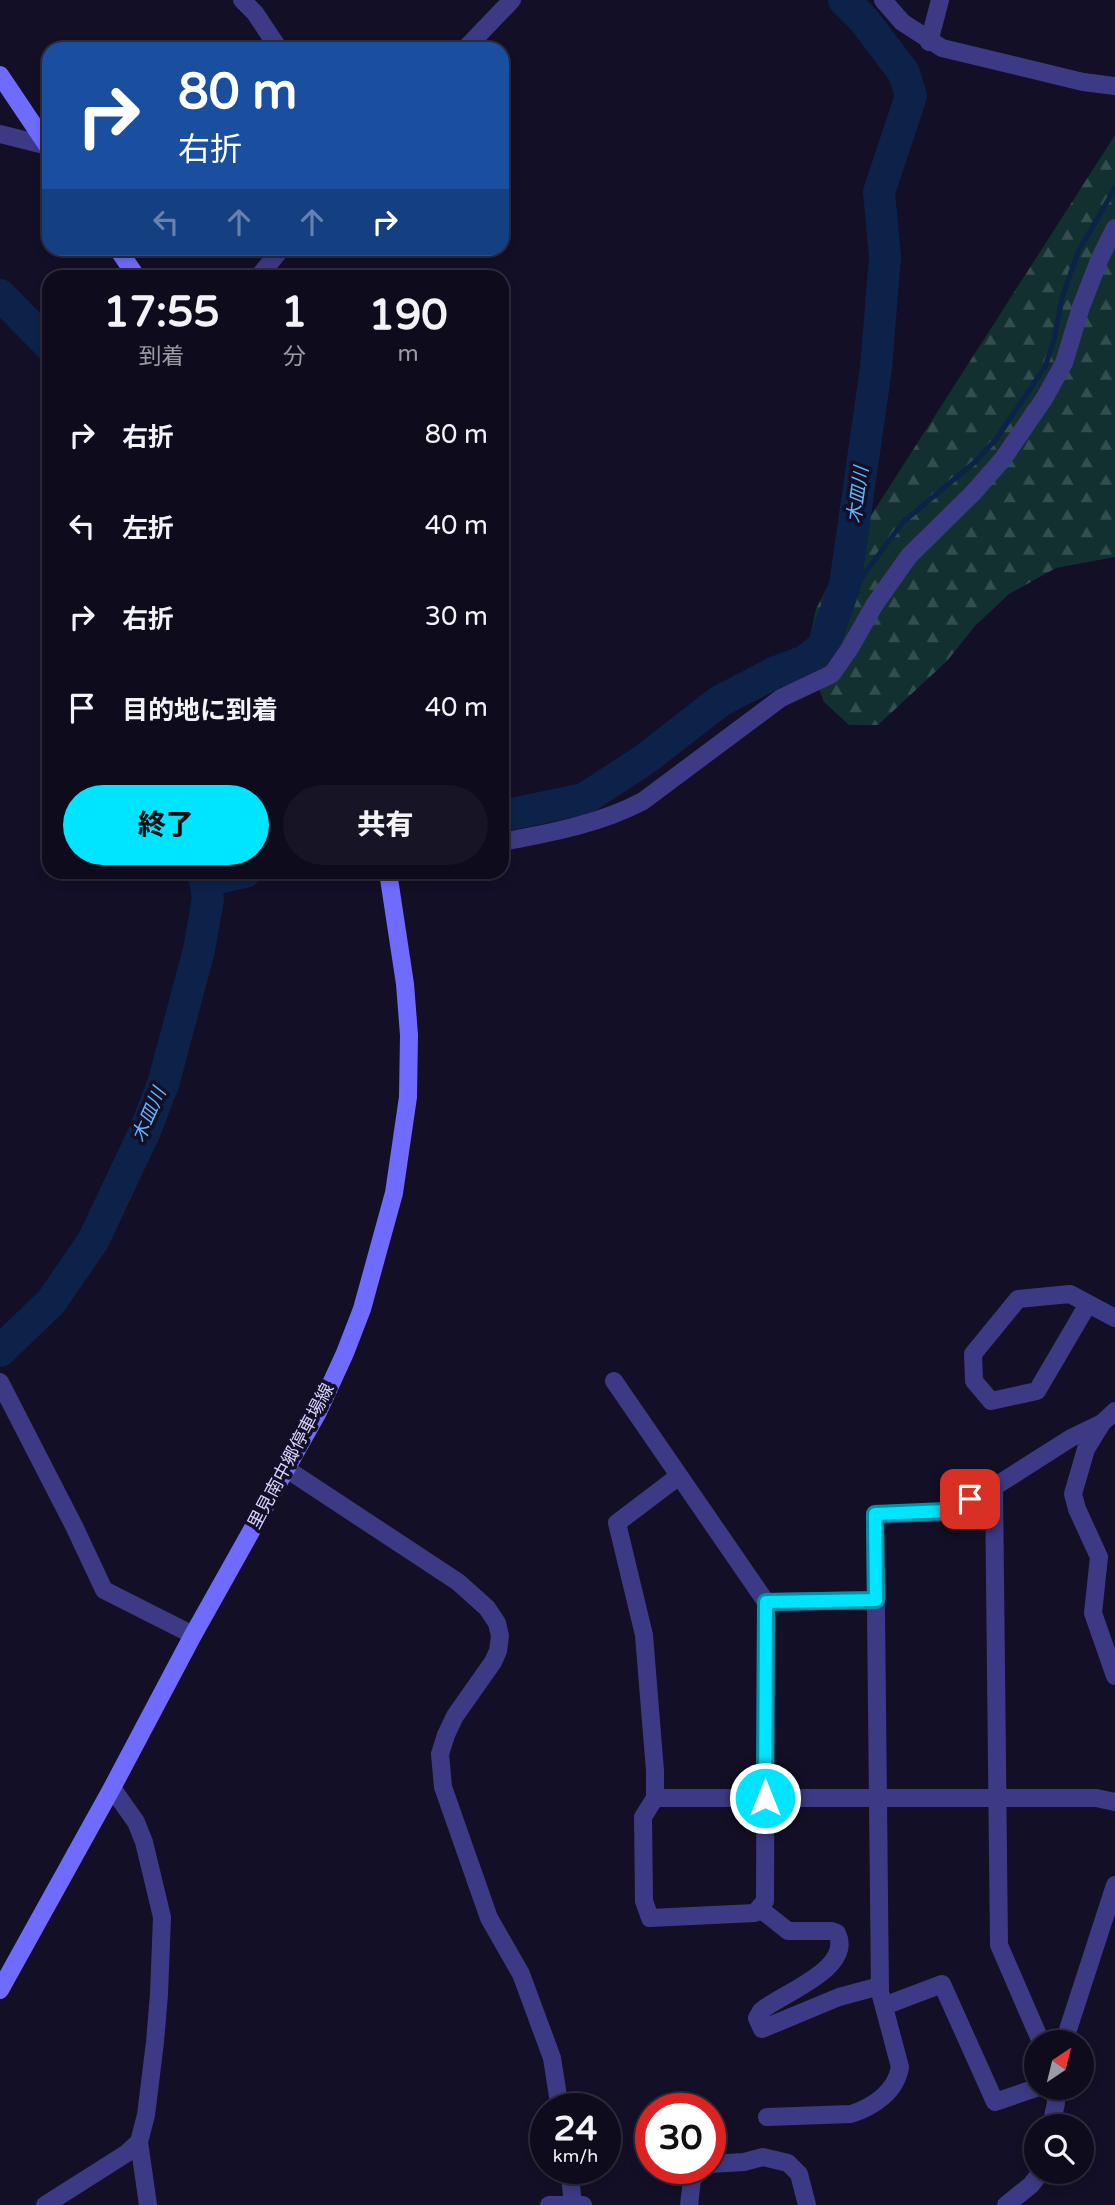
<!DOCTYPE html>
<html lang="ja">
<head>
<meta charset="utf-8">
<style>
  body { margin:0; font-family:"Varela Round","Noto Sans JP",sans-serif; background:#171425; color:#f1f3f6; height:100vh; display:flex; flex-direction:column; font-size:26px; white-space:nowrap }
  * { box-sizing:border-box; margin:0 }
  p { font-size:23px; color:#9b9ba3 }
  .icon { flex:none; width:38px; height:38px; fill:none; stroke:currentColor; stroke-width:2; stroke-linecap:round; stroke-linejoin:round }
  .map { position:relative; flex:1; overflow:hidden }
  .side { position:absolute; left:42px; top:270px; width:467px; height:609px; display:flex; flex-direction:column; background:#0e0b1c; border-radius:21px; box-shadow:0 4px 10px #0003,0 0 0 2px #2e2b3b }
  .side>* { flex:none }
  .top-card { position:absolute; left:42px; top:42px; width:467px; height:214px; border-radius:21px; box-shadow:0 4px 10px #0003,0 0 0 2px #2e2b3b; background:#1a4fa0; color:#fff; overflow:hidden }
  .needle { width:46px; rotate:35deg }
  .buttons { position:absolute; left:1024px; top:2030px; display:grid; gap:14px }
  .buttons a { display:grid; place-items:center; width:70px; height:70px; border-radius:50%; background:#0e0b1c; box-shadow:0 4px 10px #0003,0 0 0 2px #2e2b3b; font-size:35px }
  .speed { position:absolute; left:530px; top:2093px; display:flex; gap:14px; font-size:35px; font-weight:700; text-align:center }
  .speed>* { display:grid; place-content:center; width:91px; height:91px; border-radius:50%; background:#0e0b1c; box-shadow:0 4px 10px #0003,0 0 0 2px #2e2b3b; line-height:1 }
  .speed small { font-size:18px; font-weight:400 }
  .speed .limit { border:10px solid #d22; background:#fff; color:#111 }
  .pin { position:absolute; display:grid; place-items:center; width:60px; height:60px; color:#fff; margin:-30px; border-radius:14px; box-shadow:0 4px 10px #0006 }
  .me { position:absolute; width:77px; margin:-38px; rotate:0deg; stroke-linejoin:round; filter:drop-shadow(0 0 5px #0008) }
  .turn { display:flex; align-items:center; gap:24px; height:147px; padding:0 21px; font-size:32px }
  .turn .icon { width:91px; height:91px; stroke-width:2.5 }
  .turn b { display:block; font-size:49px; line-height:60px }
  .lanes { display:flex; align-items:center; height:66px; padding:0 21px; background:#0003; justify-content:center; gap:35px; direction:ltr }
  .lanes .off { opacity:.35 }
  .eta { display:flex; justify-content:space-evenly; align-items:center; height:119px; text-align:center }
  .eta b { font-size:42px; font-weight:800; line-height:49px }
  .cta { display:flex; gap:14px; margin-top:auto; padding:14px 21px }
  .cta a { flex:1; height:80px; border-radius:42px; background:#00e5ff; color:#111; font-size:28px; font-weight:800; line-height:80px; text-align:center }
  .cta a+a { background:#171425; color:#f1f3f6 }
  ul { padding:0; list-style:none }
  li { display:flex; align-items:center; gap:21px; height:91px; padding:0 21px }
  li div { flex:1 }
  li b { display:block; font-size:26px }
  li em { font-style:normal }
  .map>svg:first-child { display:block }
</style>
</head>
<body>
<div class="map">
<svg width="1115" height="2205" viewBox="0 0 1115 2205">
  <defs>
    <pattern id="forest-firs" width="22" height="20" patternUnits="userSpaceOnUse" patternTransform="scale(1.75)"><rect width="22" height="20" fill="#12302f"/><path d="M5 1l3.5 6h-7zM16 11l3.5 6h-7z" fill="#344d4e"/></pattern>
  </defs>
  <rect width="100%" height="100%" fill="#130f26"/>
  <polygon fill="url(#forest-firs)" points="1115,135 1115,557 1056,568 1009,594 975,626 947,661 878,725 849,725 824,702 806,655 816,609 836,570"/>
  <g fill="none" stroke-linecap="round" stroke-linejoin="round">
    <polyline stroke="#0c2248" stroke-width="5" points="833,616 903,522 976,461 997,438 1045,367 1054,340 1062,298 1078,252 1115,188"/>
    <g stroke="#0c2248" stroke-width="32">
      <polyline points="0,295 49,345"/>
      <polyline points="502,816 584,799 644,760 720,701 776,672 805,661 823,647 845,585 876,368 885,257 879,192 911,96 904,73 864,20 844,0"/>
      <polyline points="205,881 245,872"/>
      <polyline points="0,1351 51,1302 93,1241 145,1131 164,1081 199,950 208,899 204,872"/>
    </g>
    <g stroke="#3d3a85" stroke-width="18">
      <polyline points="242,0 255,13 279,49"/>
      <polyline points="883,0 902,22 942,48 1083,82 1115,86"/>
      <polyline points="929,42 940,0"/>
      <polyline points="465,49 512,0"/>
      <polyline points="0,134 48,146"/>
      <polyline points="259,276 282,248"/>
      <path d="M502,842c48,-9 98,-18 141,-41l138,-103 51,-24 18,-26 25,-44 34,-48 65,-64 28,-32 42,-61 20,-36 17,-56 19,-49 15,-30"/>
      <polyline points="1088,1304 1037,1391 991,1401 974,1381 973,1354 1018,1299 1070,1294 1115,1318"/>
      <polyline points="614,1381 766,1602 765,1901 755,1913 650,1918 644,1901 643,1817 655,1798 655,1771 644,1635 617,1523 679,1476"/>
      <polyline points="0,1382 74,1526 104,1590 193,1635"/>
      <polyline points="1115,1411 1102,1423 1086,1449 1073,1494 1077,1509 1099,1557 1093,1613 1115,1676"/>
      <polyline points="285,1468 458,1582 487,1608 497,1623 500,1636 498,1651 493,1662 455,1716 446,1735 440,1754 443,1787 489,1918 521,1974 552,2058 560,2109"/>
      <polyline points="994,1487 999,1945 1041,2042"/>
      <polyline points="766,1602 876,1600"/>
      <polyline points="112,1788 136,1822 144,1842 162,1917 159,1994 155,2042 146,2115 139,2142 148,2205"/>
      <polyline points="655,1798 1096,1798 1115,1802"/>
      <path d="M759,1908l29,23h44l5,2c17,36 -55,60 -76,78l-4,7 5,11 77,-32 41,-11"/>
      <polyline points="884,2006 942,1984 995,2102 1036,2088"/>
      <polyline points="1064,2042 1115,1885"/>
      <path d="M767,2117l84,-3c22,-7 45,-22 49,-47l-20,-75 -5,-477 71,-3 48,-25 77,-49 31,-15"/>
      <polyline points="1051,2126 1056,2103 1055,2088"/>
      <polyline points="710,2164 744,2162 763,2157 788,2163 799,2174 807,2205"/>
      <polyline points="569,2168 573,2204"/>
      <polyline points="45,2205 127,2153 139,2142"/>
      <polyline points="549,2205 583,2205"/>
      <polyline points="689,2205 692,2180 700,2168"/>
      <polyline points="1006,2205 1031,2185 1041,2172"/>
    </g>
    <g stroke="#6f6bff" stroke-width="18">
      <polyline points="0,75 49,148"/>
      <polyline points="117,248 136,276"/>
      <polyline points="0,1990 112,1788 193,1635 318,1412 345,1353 362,1309 394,1193 408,1097 409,1035 405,984 388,872"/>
    </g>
  </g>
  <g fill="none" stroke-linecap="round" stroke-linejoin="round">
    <g stroke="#0095a6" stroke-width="18">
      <polyline id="route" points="765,1798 766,1602 876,1600 875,1514 946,1511 970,1499"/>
    </g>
    <use href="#route" stroke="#00e5ff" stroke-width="12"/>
  </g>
  <g text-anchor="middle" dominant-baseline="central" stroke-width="7" stroke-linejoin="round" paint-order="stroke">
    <g font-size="18" fill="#d9d4ff" stroke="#130f26">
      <text transform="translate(291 1456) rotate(-62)">里見南中郷停車場線</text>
    </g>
    <g font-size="19" font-style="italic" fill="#62b6ff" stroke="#130f26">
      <text transform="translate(858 495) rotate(-82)">木皿川</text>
      <text transform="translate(149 1115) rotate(-66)">木皿川</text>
    </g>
  </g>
</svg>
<div class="buttons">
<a><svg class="needle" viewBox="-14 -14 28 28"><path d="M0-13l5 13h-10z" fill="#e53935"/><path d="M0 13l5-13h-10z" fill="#9b9ba3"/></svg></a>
<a><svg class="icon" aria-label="search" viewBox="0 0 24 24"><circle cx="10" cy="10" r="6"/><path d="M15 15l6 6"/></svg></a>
</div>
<div class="speed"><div>24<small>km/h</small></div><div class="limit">30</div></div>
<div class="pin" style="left:970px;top:1499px;background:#d93025"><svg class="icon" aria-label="arrive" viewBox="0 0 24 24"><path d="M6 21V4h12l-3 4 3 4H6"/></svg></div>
<svg class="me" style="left:765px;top:1798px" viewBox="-20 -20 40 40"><circle r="17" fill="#00e5ff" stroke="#fff" stroke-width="3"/><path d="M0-11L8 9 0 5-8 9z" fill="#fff"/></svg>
<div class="top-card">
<div class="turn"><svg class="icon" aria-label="right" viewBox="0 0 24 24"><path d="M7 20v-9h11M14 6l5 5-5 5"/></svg><div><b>80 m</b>右折</div></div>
<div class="lanes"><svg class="icon off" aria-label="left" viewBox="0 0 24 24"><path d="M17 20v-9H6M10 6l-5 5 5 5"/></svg><svg class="icon off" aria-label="ahead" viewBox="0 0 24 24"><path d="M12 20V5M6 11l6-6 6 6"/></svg><svg class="icon off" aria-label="ahead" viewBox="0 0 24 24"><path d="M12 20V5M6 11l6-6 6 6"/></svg><svg class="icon" aria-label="right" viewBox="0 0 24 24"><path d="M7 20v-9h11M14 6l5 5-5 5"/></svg></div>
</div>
<section class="side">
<div class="eta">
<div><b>17:55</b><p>到着</p></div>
<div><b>1</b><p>分</p></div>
<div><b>190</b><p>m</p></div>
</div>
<ul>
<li><svg class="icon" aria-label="right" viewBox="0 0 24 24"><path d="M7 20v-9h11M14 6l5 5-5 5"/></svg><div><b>右折</b></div><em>80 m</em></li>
<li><svg class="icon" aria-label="left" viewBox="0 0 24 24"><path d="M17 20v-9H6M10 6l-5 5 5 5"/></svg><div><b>左折</b></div><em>40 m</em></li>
<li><svg class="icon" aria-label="right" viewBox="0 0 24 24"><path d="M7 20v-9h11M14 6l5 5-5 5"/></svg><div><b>右折</b></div><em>30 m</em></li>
<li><svg class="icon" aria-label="arrive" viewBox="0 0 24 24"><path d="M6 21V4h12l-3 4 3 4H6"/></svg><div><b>目的地に到着</b></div><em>40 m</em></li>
</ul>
<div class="cta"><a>終了</a><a>共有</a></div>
</section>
</div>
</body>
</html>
